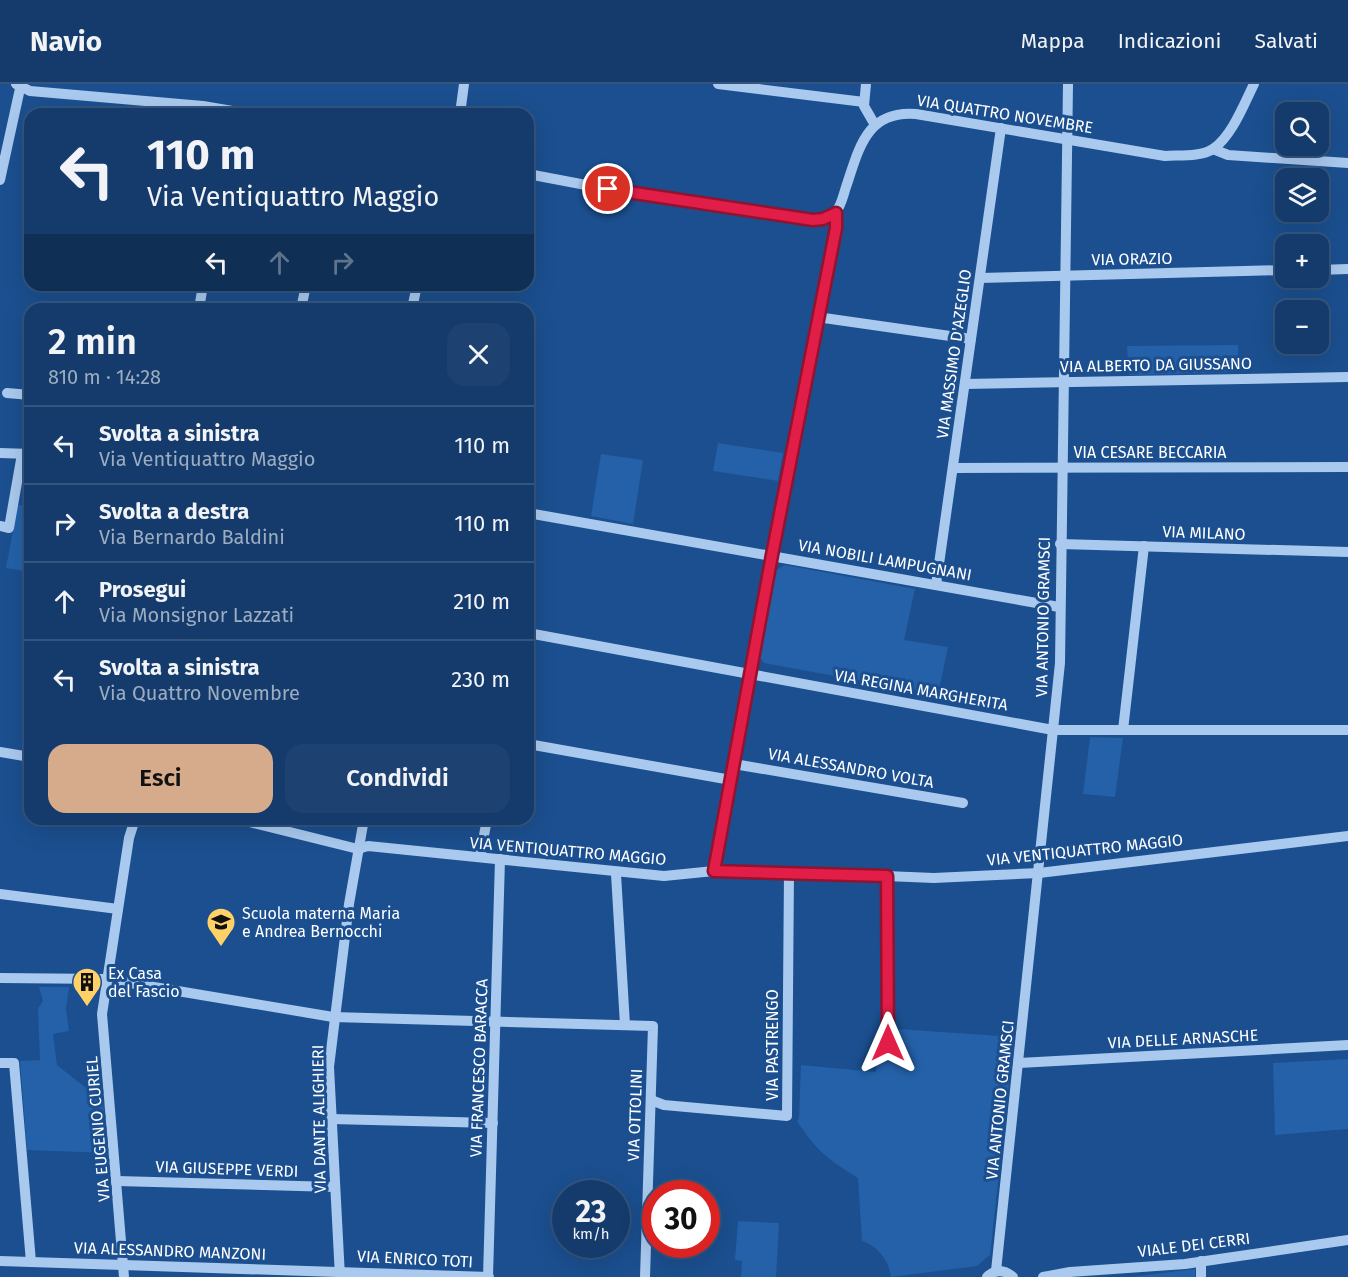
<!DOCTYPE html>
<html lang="it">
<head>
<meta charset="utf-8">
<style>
  body { margin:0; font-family:"Fira Sans",sans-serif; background:#1d4271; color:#f1f3f6; height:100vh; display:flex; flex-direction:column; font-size:22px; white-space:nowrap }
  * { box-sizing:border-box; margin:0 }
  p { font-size:20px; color:#9dadc1 }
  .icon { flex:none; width:33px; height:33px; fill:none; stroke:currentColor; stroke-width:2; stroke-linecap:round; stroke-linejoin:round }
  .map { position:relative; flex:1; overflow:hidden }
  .drawer { position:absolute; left:24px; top:219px; width:510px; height:522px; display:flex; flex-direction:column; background:#143b6b; border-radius:18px; box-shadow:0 6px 24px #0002,0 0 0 2px #33557e }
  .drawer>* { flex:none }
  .guide { position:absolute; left:24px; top:24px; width:510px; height:183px; border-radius:18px; box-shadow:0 6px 24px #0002,0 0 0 2px #33557e; background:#143b6b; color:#f1f3f6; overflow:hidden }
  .controls { position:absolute; left:1275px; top:18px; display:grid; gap:12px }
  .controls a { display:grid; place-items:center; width:54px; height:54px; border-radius:12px; background:#143b6b; box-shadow:0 6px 24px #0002,0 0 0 2px #33557e; font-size:30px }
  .speed { position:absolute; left:552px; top:1096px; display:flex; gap:12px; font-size:30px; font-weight:700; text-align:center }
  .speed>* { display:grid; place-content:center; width:78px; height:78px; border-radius:50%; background:#143b6b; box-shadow:0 6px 24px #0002,0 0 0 2px #33557e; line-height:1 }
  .speed small { font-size:15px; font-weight:400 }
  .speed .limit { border:9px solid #d22; background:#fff; color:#111 }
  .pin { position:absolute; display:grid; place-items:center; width:51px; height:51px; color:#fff; margin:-26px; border:3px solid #fff; border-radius:50%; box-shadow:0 2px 6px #0007 }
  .me { position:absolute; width:66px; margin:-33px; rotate:0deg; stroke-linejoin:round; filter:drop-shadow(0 0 4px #0008) }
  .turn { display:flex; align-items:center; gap:21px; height:126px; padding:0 24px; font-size:27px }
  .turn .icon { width:78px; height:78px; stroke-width:2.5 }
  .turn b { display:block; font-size:42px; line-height:51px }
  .lanes { display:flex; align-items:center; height:57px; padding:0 24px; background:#0003; justify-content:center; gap:30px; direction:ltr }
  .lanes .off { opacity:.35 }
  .round { display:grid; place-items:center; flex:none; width:63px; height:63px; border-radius:18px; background:#1d4271 }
  .summary { display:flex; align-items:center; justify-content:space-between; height:102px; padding:0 24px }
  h1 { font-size:36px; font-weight:600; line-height:45px }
  .primary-button { display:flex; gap:12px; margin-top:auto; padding:12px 24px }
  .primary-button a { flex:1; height:69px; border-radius:18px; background:#d6ab8b; color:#111; font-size:24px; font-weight:600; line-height:69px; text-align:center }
  .primary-button a+a { background:#1d4271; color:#f1f3f6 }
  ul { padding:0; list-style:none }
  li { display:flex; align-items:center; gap:18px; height:78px; padding:0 24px; border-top:2px solid #33557e }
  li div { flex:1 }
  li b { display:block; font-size:22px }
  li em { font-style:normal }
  header { display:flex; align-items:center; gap:36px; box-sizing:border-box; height:84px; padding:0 30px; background:#143b6b; border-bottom:2px solid #33557e }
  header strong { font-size:28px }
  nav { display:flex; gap:33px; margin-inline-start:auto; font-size:21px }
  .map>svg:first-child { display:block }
</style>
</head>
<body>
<header>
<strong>Navio</strong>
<nav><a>Mappa</a><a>Indicazioni</a><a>Salvati</a></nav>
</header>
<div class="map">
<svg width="1348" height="1193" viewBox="0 0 1348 1193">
  <rect width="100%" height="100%" fill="#1b4f8f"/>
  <g fill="#2461a8">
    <polygon points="1238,261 1238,288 1129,291 1127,262"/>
    <polygon points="718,359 783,369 778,397 713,387"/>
    <polygon points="601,370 643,376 633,440 591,432"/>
    <polygon points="18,421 30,423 30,488 6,484"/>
    <polygon points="785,481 915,505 904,556 948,563 938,611 764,579 759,572 776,486"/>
    <polygon points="1090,653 1123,654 1115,713 1083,710"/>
    <polygon points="39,903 69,903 66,924 69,947 53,950 57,981 86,1004 101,997 108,1069 27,1066 20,977 40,976 38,924 43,917"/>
    <path d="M899,945l115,8 -24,218 -13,11 -86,11c-2,-16 -13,-31 -29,-36l-4,-63c-31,-19 -41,-27 -61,-57l2,-3 2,-53 75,7 1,-22 22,1z"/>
    <polygon points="1348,975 1348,1045 1275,1051 1273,979"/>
    <polygon points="738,1137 779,1139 776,1193 741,1193 742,1177 735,1176"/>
    <polygon points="1195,1185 1195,1193 1130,1193"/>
  </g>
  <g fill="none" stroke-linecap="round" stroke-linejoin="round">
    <g stroke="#a9c9ee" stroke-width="10">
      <polyline points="16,0 30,7 203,22 250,30"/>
      <polyline points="718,0 864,18"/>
      <polyline points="866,0 864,22 875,41"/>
      <polyline points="460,30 464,0"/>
      <polyline points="1213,65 1228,71 1348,79"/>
      <path d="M528,90l100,19 184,27c8,-1 17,-1 23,-7 6,-6 8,-17 11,-26 13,-38 20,-77 70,-73l249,42c14,-1 36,1 48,-7 19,-13 31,-45 41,-65"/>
      <polyline points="0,96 21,0"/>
      <polyline points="1318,186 1348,185"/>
      <polyline points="980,194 1286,186"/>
      <polyline points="302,221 322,225"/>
      <polyline points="199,225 203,201"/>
      <polyline points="301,225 306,201"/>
      <polyline points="412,225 417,201"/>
      <polyline points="817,233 971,255"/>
      <polyline points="965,300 1348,293"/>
      <polyline points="7,309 30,311"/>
      <polyline points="0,369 30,370"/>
      <polyline points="953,384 1348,383"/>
      <polyline points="528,429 1059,523"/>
      <polyline points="0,442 9,444 22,370"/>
      <polyline points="1060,460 1348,468"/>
      <polyline points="936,501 1001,44"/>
      <polyline points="528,549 1053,646 1348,646"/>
      <polyline points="1123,646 1144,462"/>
      <polyline points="528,660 731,696"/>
      <polyline points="0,668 30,673"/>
      <polyline points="734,680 963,719"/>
      <polyline points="237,735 358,765 368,762 664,792 714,787 789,788 934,794 1039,789 1348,752"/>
      <polyline points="480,773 487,735"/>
      <polyline points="714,787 772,471 836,144 835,129"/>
      <polyline points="616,790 625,941"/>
      <polyline points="887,792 888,959"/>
      <polyline points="0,810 118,825"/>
      <polyline points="0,894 106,895 333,933 653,942 645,1193"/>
      <polyline points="0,979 14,979 31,1178"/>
      <polyline points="1019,979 1348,961"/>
      <polyline points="651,1016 664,1021 787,1032 789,788"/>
      <polyline points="331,1035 493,1039"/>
      <polyline points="117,1097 335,1103"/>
      <polyline points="0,1177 489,1193"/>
      <polyline points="996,1187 1060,579 1068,0"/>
      <polyline points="124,1193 102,930 129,754 135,735"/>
      <polyline points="340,1193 329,983 349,820 364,735"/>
      <polyline points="488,1193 500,775"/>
      <path d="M987,1193c8,-8 17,-8 26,0"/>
      <polyline points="1043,1193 1070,1188 1185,1180 1348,1156"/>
      <polyline points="1201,1193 1201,1177"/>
    </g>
  </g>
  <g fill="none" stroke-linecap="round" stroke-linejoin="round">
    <g stroke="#92132f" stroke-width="15">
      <polyline id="route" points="608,105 813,136 823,135 836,129 836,144 772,471 714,787 887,792 888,959"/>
    </g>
    <use href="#route" stroke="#e11d48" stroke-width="10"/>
  </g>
  <defs>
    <g id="school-pin" transform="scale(1.5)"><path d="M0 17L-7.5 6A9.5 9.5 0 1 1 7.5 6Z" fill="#ffd166" stroke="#1b4f8f"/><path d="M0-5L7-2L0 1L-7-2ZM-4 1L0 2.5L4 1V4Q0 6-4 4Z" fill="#111"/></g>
    <g id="building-pin" transform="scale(1.5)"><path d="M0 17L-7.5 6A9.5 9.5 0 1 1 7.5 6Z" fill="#ffd166" stroke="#1b4f8f"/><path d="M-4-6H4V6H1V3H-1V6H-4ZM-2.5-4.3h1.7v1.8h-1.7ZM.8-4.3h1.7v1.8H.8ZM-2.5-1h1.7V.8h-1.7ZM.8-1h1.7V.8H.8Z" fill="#111"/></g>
  </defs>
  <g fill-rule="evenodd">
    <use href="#school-pin" x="221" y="838"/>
    <use href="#building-pin" x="87" y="898"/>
  </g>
  <g text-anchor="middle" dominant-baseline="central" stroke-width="6" stroke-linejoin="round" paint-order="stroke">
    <g font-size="16" fill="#fff" stroke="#1b4f8f">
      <text transform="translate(1005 30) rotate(9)">VIA QUATTRO NOVEMBRE</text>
      <text transform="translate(1132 175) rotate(-1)">VIA ORAZIO</text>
      <text transform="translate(954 270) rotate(-82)">VIA MASSIMO D'AZEGLIO</text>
      <text transform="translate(1156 281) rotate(-1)">VIA ALBERTO DA GIUSSANO</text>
      <text x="1150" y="368">VIA CESARE BECCARIA</text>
      <text transform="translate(1204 449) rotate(2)">VIA MILANO</text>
      <text transform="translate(885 476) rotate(10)">VIA NOBILI LAMPUGNANI</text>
      <text transform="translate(1043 533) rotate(-89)">VIA ANTONIO GRAMSCI</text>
      <text transform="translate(921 606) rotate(10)">VIA REGINA MARGHERITA</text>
      <text transform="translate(851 684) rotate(10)">VIA ALESSANDRO VOLTA</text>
      <text transform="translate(1085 766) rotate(-6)">VIA VENTIQUATTRO MAGGIO</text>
      <text transform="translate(568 767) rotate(5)">VIA VENTIQUATTRO MAGGIO</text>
      <text transform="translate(1183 955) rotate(-3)">VIA DELLE ARNASCHE</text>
      <text transform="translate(772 961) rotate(-90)">VIA PASTRENGO</text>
      <text transform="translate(479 984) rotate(-88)">VIA FRANCESCO BARACCA</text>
      <text transform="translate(1000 1016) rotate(-84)">VIA ANTONIO GRAMSCI</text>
      <text transform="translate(635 1031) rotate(-88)">VIA OTTOLINI</text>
      <text transform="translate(319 1035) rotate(-91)">VIA DANTE ALIGHIERI</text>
      <text transform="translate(98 1045) rotate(-95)">VIA EUGENIO CURIEL</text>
      <text transform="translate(227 1085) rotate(2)">VIA GIUSEPPE VERDI</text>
      <text transform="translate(1194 1161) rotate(-7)">VIALE DEI CERRI</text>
      <text transform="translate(170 1167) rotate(2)">VIA ALESSANDRO MANZONI</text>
      <text transform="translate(415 1175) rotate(3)">VIA ENRICO TOTI</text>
    </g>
    <g font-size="16" fill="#fff" stroke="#1b4f8f" text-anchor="start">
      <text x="242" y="829">Scuola materna Maria<tspan x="242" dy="18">e Andrea Bernocchi</tspan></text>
      <text x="108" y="889">Ex Casa<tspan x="108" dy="18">del Fascio</tspan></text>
    </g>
  </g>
</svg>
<div class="controls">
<a><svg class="icon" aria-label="search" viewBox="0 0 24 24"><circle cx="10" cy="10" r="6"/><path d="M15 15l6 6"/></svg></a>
<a><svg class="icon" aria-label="layers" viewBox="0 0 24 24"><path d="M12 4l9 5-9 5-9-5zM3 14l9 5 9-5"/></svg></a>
<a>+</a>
<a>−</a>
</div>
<div class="speed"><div>23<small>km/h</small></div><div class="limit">30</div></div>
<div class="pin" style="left:608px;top:105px;background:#d93025"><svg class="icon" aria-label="arrive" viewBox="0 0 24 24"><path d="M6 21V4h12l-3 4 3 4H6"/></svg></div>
<svg class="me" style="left:888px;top:959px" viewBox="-20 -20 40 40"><path d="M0-17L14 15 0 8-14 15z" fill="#e11d48" stroke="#fff" stroke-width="4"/></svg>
<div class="guide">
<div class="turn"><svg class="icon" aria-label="left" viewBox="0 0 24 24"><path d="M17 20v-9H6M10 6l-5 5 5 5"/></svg><div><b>110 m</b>Via Ventiquattro Maggio</div></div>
<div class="lanes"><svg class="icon" aria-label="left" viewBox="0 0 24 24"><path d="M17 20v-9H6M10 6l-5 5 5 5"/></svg><svg class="icon off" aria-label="ahead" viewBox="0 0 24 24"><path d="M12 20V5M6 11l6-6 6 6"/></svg><svg class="icon off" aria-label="right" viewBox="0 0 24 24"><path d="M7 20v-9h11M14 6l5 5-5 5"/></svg></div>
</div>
<section class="drawer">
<div class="summary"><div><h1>2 min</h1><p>810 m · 14:28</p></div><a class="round"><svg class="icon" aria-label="close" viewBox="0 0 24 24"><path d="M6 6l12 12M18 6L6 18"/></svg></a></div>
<ul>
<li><svg class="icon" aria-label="left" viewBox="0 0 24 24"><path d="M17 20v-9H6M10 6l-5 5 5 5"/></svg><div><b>Svolta a sinistra</b><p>Via Ventiquattro Maggio</p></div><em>110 m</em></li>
<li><svg class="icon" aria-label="right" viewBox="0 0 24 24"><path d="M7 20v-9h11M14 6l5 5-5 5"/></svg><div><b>Svolta a destra</b><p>Via Bernardo Baldini</p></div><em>110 m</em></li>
<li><svg class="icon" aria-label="ahead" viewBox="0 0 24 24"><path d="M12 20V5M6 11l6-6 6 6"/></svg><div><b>Prosegui</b><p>Via Monsignor Lazzati</p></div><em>210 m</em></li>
<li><svg class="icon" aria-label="left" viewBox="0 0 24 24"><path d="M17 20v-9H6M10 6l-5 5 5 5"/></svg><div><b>Svolta a sinistra</b><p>Via Quattro Novembre</p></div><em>230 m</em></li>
</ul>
<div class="primary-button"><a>Esci</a><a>Condividi</a></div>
</section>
</div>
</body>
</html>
